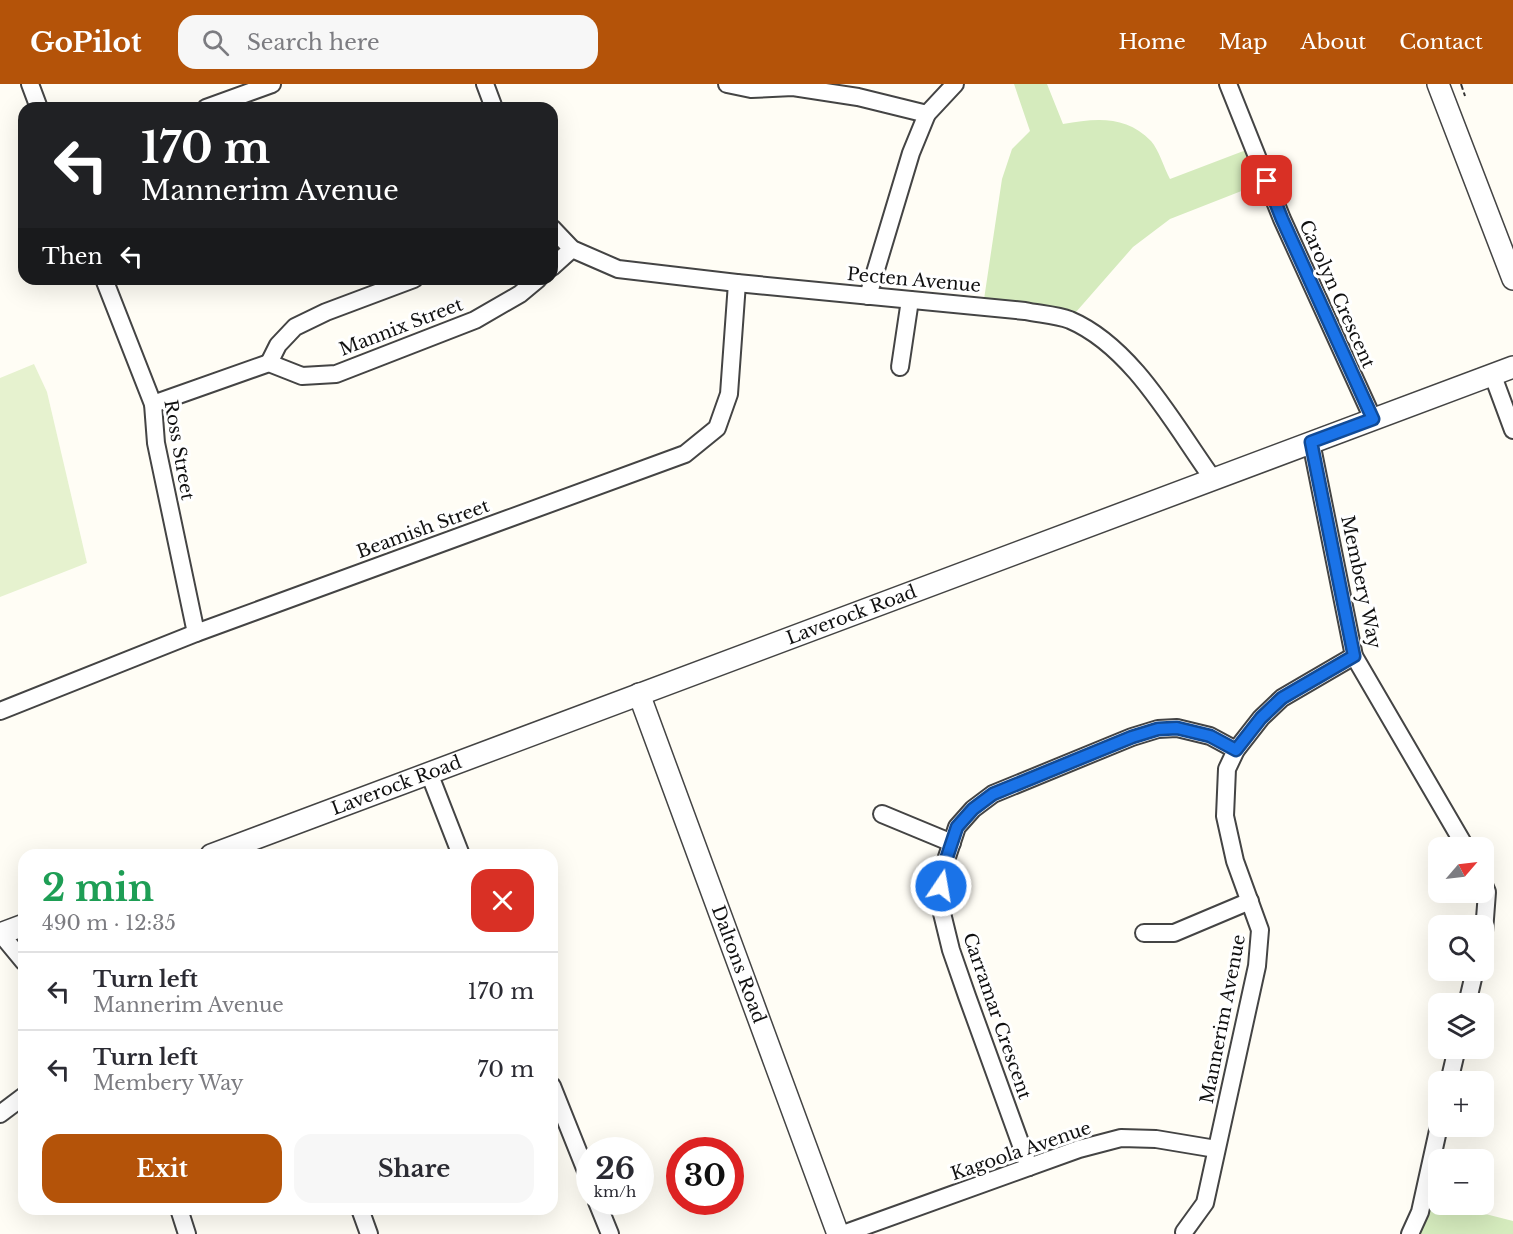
<!DOCTYPE html>
<html lang="en">
<head>
<meta charset="utf-8">
<style>
  body { margin:0; font-family:"Libre Baskerville",serif; background:#f7f7f7; color:#2b2b33; height:100vh; display:flex; flex-direction:column; font-size:22px; white-space:nowrap }
  * { box-sizing:border-box; margin:0 }
  p { font-size:20px; color:#7c7c81 }
  .icon { flex:none; width:33px; height:33px; fill:none; stroke:currentColor; stroke-width:2; stroke-linecap:round; stroke-linejoin:round }
  .map { position:relative; flex:1; overflow:hidden }
  .details { position:absolute; left:18px; top:765px; width:540px; height:366px; display:flex; flex-direction:column; background:#fff; border-radius:18px; box-shadow:0 6px 24px #0002 }
  .details>* { flex:none }
  .top-card { position:absolute; left:18px; top:18px; width:540px; height:183px; border-radius:18px; box-shadow:0 6px 24px #0002; background:#202124; color:#fff; overflow:hidden }
  .needle { width:39px; rotate:62deg }
  .tools { position:absolute; left:1428px; top:753px; display:grid; gap:12px }
  .tools a { display:grid; place-items:center; width:66px; height:66px; border-radius:12px; background:#fff; box-shadow:0 6px 24px #0002; font-size:30px }
  .speed { position:absolute; left:576px; top:1053px; display:flex; gap:12px; font-size:30px; font-weight:700; text-align:center }
  .speed>* { display:grid; place-content:center; width:78px; height:78px; border-radius:50%; background:#fff; box-shadow:0 6px 24px #0002; line-height:1 }
  .speed small { font-size:15px; font-weight:400 }
  .speed .limit { border:9px solid #d22; background:#fff; color:#111 }
  .pin { position:absolute; display:grid; place-items:center; width:51px; height:51px; color:#fff; margin:-26px; border-radius:12px; box-shadow:0 3px 9px #0006 }
  .me { position:absolute; width:66px; margin:-33px; rotate:12deg; stroke-linejoin:round; filter:drop-shadow(0 0 4px #0008) }
  .turn { display:flex; align-items:center; gap:21px; height:126px; padding:0 24px; font-size:27px }
  .turn .icon { width:78px; height:78px; stroke-width:2.5 }
  .turn b { display:block; font-size:42px; line-height:51px }
  .then { display:flex; align-items:center; height:57px; padding:0 24px; background:#0003; gap:12px; font-size:22px }
  .round { display:grid; place-items:center; flex:none; width:63px; height:63px; border-radius:18px; background:#f7f7f7 }
  .overview { display:flex; align-items:center; justify-content:space-between; height:102px; padding:0 24px }
  h1 { font-size:36px; font-weight:800; line-height:45px; color:#1e9e55 }
  .button { display:flex; gap:12px; margin-top:auto; padding:12px 24px }
  .button a { flex:1; height:69px; border-radius:18px; background:#b45309; color:#fff; font-size:24px; font-weight:800; line-height:69px; text-align:center }
  .button a+a { background:#f7f7f7; color:#2b2b33 }
  ul { padding:0; list-style:none }
  li { display:flex; align-items:center; gap:18px; height:78px; padding:0 24px; border-top:2px solid #e1e1e2 }
  li div { flex:1 }
  li b { display:block; font-size:22px }
  li em { font-style:normal }
  header { display:flex; align-items:center; gap:36px; box-sizing:border-box; height:84px; padding:0 30px; background:#b45309; color:#fff }
  header strong { font-size:28px }
  nav { display:flex; gap:33px; margin-inline-start:auto; font-size:21px }
  .search { width:420px; height:54px; background:#f7f7f7; display:flex; align-items:center; gap:15px; box-sizing:border-box; padding:0 21px; border-radius:18px; color:#7c7c81; font-size:22px }
  .map>svg:first-child { display:block }
</style>
</head>
<body>
<header>
<strong>GoPilot</strong>
<div class="search"><svg class="icon" aria-label="search" viewBox="0 0 24 24"><circle cx="10" cy="10" r="6"/><path d="M15 15l6 6"/></svg>Search here</div>
<nav><a>Home</a><a>Map</a><a>About</a><a>Contact</a></nav>
</header>
<div class="map">
<svg width="1513" height="1150" viewBox="0 0 1513 1150">
  <rect width="100%" height="100%" fill="#fffdf5"/>
  <g fill="#d5ebbd">
    <path d="M1014,0h33l16,40c33,-6 63,-9 88,17 8,9 13,27 19,38l84,-32 13,34 -97,38 -37,28 -64,73 -86,-14 19,-127 10,-30 18,-18z"/>
    <polygon points="1423,1113 1438,1118 1438,1120 1450,1121 1513,1137 1513,1150 1410,1150"/>
  </g>
  <polygon fill="#e6f2cf" points="34,280 47,308 87,479 0,513 0,294"/>
  <g fill="none" stroke-linecap="round" stroke-linejoin="round">
    <g stroke="#444" stroke-width="20">
      <g id="minor">
        <polyline points="30,0 39,24"/>
        <polyline points="485,0 494,24"/>
        <polyline points="727,0 751,5 793,3 858,13 927,30"/>
        <polyline points="1228,0 1282,135 1373,335"/>
        <polyline points="206,24 272,0"/>
        <path d="M552,144l20,21 46,20 119,14 288,28c14,3 32,4 45,9 63,27 104,105 143,159"/>
        <polyline points="552,183 572,165"/>
        <polyline points="104,195 153,320 156,359 196,549"/>
        <polyline points="868,212 911,69 927,30 955,0"/>
        <polyline points="269,279 278,261 295,243 326,228 414,195"/>
        <polyline points="900,283 910,216"/>
        <polyline points="1493,292 1513,346"/>
        <polyline points="153,320 269,279 302,292 336,290 475,236 520,210 538,195"/>
        <polyline points="1311,358 1354,572 1466,764"/>
        <polyline points="0,627 196,549 685,370 717,344 729,310 737,199"/>
        <polyline points="429,689 461,771"/>
        <polyline points="882,730 952,759"/>
        <polyline points="1484,801 1487,808 1484,848"/>
        <polyline points="1144,849 1174,849 1250,817"/>
        <polyline points="1,850 24,878"/>
        <polyline points="1467,920 1475,886"/>
        <polyline points="1449,998 1457,964"/>
        <polyline points="552,1002 590,1097"/>
        <polyline points="0,1030 24,1012"/>
        <polyline points="1029,1083 967,912 951,866 939,817 942,788 957,743 973,725 993,710 1132,653 1158,645 1177,644 1210,652 1236,666"/>
        <polyline points="597,1118 610,1150"/>
        <polyline points="179,1125 187,1150"/>
        <polyline points="360,1125 369,1150"/>
        <polyline points="1184,1148 1205,1119 1257,882 1260,846 1235,777 1225,732 1227,685 1236,666 1261,634 1282,614 1354,572"/>
        <polyline points="843,1150 1079,1065 1121,1054 1156,1055 1216,1065"/>
        <polyline points="1410,1150 1420,1128 1439,1042"/>
      </g>
    </g>
    <g stroke="#444" stroke-width="24">
      <g id="tertiary">
        <polyline points="1438,0 1513,195"/>
        <path id="s1" d="M639,610l199,540"/>
        <path id="s2" d="M211,771l1302,-488"/>
        <polyline points="0,850 24,841"/>
      </g>
    </g>
    <polyline stroke="#333" stroke-width="2" stroke-dasharray="6 3" stroke-linecap="butt" points="1461,0 1465,12"/>
    <use href="#minor" stroke="#fff" stroke-width="16"/>
    <use href="#tertiary" stroke="#fff" stroke-width="21"/>
  </g>
  <g fill="none" stroke-linecap="round" stroke-linejoin="round">
    <g stroke="#114b97" stroke-width="15">
      <polyline id="route" points="941,802 942,788 957,743 973,725 993,710 1132,653 1158,645 1177,644 1210,652 1236,666 1261,634 1282,614 1354,572 1311,358 1373,335 1282,135 1267,97"/>
    </g>
    <use href="#route" stroke="#1a73e8" stroke-width="10"/>
  </g>
  <g text-anchor="middle" dominant-baseline="central" stroke-width="6" stroke-linejoin="round" paint-order="stroke">
    <g font-size="18" fill="#111" stroke="#fff">
      <text transform="translate(914 196) rotate(5)">Pecten Avenue</text>
      <text transform="translate(1337 210) rotate(66)">Carolyn Crescent</text>
      <text transform="translate(401 243) rotate(-21)">Mannix Street</text>
      <text transform="translate(179 366) rotate(80)">Ross Street</text>
      <text transform="translate(423 445) rotate(-20)">Beamish Street</text>
      <text transform="translate(1361 498) rotate(78)">Membery Way</text>
      <text stroke="none"><textPath href="#s2" startOffset="684">Laverock Road</textPath></text>
      <text stroke="none"><textPath href="#s2" startOffset="198">Laverock Road</textPath></text>
      <text stroke="none"><textPath href="#s1" startOffset="288">Daltons Road</textPath></text>
      <text transform="translate(997 932) rotate(71)">Carramar Crescent</text>
      <text transform="translate(1223 935) rotate(-79)">Mannerim Avenue</text>
      <text transform="translate(1021 1067) rotate(-19)">Kagoola Avenue</text>
    </g>
  </g>
</svg>
<div class="tools">
<a><svg class="needle" viewBox="-14 -14 28 28"><path d="M0-13l5 13h-10z" fill="#e53935"/><path d="M0 13l5-13h-10z" fill="#7c7c81"/></svg></a>
<a><svg class="icon" aria-label="search" viewBox="0 0 24 24"><circle cx="10" cy="10" r="6"/><path d="M15 15l6 6"/></svg></a>
<a><svg class="icon" aria-label="layers" viewBox="0 0 24 24"><path d="M12 4l9 5-9 5-9-5zM3 14l9 5 9-5"/></svg></a>
<a>+</a>
<a>−</a>
</div>
<div class="speed"><div>26<small>km/h</small></div><div class="limit">30</div></div>
<div class="pin" style="left:1267px;top:97px;background:#d93025"><svg class="icon" aria-label="arrive" viewBox="0 0 24 24"><path d="M6 21V4h12l-3 4 3 4H6"/></svg></div>
<svg class="me" style="left:941px;top:802px" viewBox="-20 -20 40 40"><circle r="17" fill="#1a73e8" stroke="#fff" stroke-width="3"/><path d="M0-11L8 9 0 5-8 9z" fill="#fff"/></svg>
<div class="top-card">
<div class="turn"><svg class="icon" aria-label="left" viewBox="0 0 24 24"><path d="M17 20v-9H6M10 6l-5 5 5 5"/></svg><div><b>170 m</b>Mannerim Avenue</div></div>
<div class="then">Then<svg class="icon" aria-label="left" viewBox="0 0 24 24"><path d="M17 20v-9H6M10 6l-5 5 5 5"/></svg></div>
</div>
<section class="details">
<div class="overview"><div><h1>2 min</h1><p>490 m · 12:35</p></div><a class="round" style="background:#d93025;color:#fff"><svg class="icon" aria-label="close" viewBox="0 0 24 24"><path d="M6 6l12 12M18 6L6 18"/></svg></a></div>
<ul>
<li><svg class="icon" aria-label="left" viewBox="0 0 24 24"><path d="M17 20v-9H6M10 6l-5 5 5 5"/></svg><div><b>Turn left</b><p>Mannerim Avenue</p></div><em>170 m</em></li>
<li><svg class="icon" aria-label="left" viewBox="0 0 24 24"><path d="M17 20v-9H6M10 6l-5 5 5 5"/></svg><div><b>Turn left</b><p>Membery Way</p></div><em>70 m</em></li>
</ul>
<div class="button"><a>Exit</a><a>Share</a></div>
</section>
</div>
</body>
</html>
